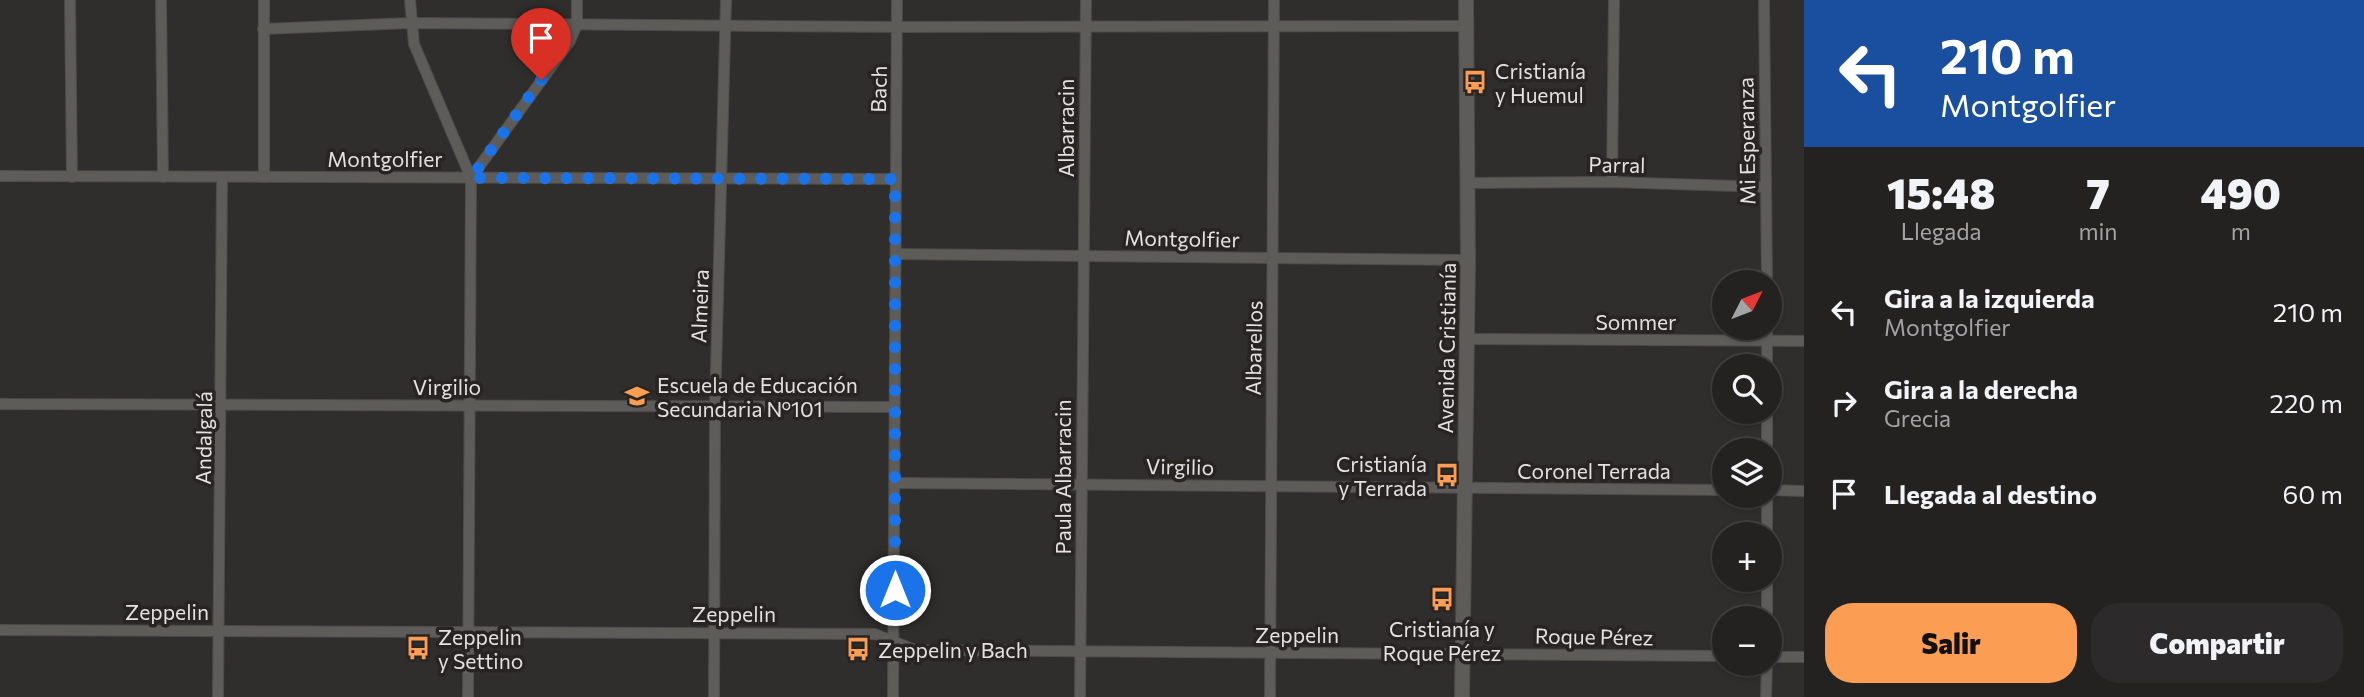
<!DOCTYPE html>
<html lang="es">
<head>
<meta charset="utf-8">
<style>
  body { margin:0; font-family:Commissioner,sans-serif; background:#2c2a2a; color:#f1f3f6; height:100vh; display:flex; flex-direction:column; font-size:26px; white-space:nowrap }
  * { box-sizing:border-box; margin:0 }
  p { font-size:23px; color:#a3a4a5 }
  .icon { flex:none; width:38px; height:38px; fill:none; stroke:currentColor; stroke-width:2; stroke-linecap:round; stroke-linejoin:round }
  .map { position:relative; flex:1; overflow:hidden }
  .side { display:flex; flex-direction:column; background:#242221; width:560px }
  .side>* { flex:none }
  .hud { background:#1a4fa0; color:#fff; overflow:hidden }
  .needle { width:46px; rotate:48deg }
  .fabs { position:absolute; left:1712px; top:270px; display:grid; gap:14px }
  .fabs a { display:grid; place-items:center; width:70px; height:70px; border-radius:50%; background:#242221; box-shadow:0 2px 5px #0004,0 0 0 2px #413f3f; font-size:35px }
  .pin { position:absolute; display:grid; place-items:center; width:60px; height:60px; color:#fff; margin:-72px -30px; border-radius:50% 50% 50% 0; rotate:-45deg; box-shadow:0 0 7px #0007 }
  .pin .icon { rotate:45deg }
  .me { position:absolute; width:77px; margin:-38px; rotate:0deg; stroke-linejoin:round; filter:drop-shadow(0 0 5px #0008) }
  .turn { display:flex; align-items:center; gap:24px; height:147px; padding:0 21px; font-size:32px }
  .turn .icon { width:91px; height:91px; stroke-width:2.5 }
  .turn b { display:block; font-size:49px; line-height:60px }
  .eta { display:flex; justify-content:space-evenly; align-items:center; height:119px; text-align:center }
  .eta b { font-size:42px; font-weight:800; line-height:49px }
  .cta { display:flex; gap:14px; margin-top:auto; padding:14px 21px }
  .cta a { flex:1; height:80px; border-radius:28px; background:#fc9d54; color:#111; font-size:28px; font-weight:800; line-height:80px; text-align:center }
  .cta a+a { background:#2c2a2a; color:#f1f3f6 }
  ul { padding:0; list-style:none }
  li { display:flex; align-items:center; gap:21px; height:91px; padding:0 21px }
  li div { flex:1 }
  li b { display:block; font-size:26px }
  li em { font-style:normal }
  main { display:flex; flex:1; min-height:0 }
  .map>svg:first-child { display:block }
</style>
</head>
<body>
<main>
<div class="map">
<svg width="1804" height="697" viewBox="0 0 1804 697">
  <rect width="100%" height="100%" fill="#302e2c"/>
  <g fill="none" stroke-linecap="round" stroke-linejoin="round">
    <g stroke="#4d4b49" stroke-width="12">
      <g id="minor">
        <polyline points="70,0 72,177"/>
        <polyline points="161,0 163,177"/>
        <polyline points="264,0 264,177"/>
        <polyline points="410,0 414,44 471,178 468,697"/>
        <polyline points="1764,0 1767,282"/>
        <polyline points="263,29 410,23 898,27 1466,26"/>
        <polyline points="0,176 895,179"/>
        <polyline points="471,178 570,41 577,24 577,0"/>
        <polyline points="1612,182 1614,0"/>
        <polyline points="1469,183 1612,182 1766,187"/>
        <polyline points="896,254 1468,260"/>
        <polyline points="1767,327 1767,366"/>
        <polyline points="1467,339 1804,341"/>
        <polyline points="0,404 893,407"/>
        <polyline points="1767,411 1767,450"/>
        <polyline points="895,483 1724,490"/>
        <polyline points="1769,490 1804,491"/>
        <polyline points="1767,534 1767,495"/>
        <polyline points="1767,618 1767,579"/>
        <polyline points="0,630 875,634 915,650 1724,656"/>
        <polyline points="1769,657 1804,657"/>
        <polyline points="218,697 222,179"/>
        <polyline points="714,697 715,407 726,0"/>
        <polyline points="893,697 897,0"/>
        <polyline points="1080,697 1086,0"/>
        <polyline points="1270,697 1274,0"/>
        <polyline points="1766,697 1767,663"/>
      </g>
    </g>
    <g stroke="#4d4b49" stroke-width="16">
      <polyline id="secondary" points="1462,697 1468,260 1466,0"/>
    </g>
    <use href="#minor" stroke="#5e5c59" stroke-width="10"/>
    <use href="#secondary" stroke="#5e5c59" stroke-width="14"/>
  </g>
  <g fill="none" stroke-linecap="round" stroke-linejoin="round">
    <polyline stroke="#1a73e8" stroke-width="12" stroke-dasharray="0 21.6" points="541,80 471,178 895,179 895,590"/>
  </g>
  <defs>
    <g id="bus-bare" transform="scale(1.89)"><path d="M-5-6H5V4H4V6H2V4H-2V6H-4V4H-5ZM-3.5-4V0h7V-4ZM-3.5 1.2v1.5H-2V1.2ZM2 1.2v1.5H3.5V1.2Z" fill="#fc9d54" stroke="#272422" stroke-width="2.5" paint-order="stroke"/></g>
    <g id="school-bare" transform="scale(1.89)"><path d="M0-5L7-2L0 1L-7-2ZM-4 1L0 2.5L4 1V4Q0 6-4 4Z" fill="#fc9d54" stroke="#272422" stroke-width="2.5" paint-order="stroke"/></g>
  </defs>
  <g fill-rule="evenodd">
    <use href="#bus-bare" x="1475" y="82"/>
    <use href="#school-bare" x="637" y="396"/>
    <use href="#bus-bare" x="1447" y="475"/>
    <use href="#bus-bare" x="1442" y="599"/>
    <use href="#bus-bare" x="418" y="648"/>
    <use href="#bus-bare" x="858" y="649"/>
  </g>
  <g text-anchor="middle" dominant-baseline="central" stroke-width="7" stroke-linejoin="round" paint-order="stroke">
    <g font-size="21" fill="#e4e2e1" stroke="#272422" text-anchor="start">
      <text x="1495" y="70">Cristianía<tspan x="1495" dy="24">y Huemul</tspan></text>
      <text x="657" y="384">Escuela de Educación<tspan x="657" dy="24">Secundaria Nº101</tspan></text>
      <text x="1427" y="463" text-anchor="end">Cristianía<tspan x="1427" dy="24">y Terrada</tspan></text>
      <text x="1442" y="628" text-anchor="middle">Cristianía y<tspan x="1442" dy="24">Roque Pérez</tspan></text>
      <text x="438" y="636">Zeppelin<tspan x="438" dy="24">y Settino</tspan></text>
      <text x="878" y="649">Zeppelin y Bach</text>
    </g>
    <g font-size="21" fill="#e4e2e1" stroke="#272422">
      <text transform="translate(878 89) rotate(-89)">Bach</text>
      <text transform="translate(1065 128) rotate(-90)">Albarracin</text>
      <text transform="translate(1746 141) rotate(-91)">Mi Esperanza</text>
      <text x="385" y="158">Montgolfier</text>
      <text transform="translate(1617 164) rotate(1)">Parral</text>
      <text transform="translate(1182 238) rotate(1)">Montgolfier</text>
      <text transform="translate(699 306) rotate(-88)">Almeira</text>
      <text x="1636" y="321">Sommer</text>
      <text transform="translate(1253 348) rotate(-89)">Albarellos</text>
      <text transform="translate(1446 348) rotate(-89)">Avenida Cristianía</text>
      <text x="447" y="386">Virgilio</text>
      <text transform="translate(203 438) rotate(-89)">Andalgalá</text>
      <text transform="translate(1180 466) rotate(1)">Virgilio</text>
      <text x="1594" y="470">Coronel Terrada</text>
      <text transform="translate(1062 477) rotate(-90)">Paula Albarracin</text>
      <text x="167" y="611">Zeppelin</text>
      <text x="734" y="613">Zeppelin</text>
      <text x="1297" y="634">Zeppelin</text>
      <text transform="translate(1594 636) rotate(1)">Roque Pérez</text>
    </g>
  </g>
</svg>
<div class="fabs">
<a><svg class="needle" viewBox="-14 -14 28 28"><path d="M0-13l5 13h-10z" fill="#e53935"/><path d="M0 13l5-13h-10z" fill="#a3a4a5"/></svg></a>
<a><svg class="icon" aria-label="search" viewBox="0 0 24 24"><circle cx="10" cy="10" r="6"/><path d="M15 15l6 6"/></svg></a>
<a><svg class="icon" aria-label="layers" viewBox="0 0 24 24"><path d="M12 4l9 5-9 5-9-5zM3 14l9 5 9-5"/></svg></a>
<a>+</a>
<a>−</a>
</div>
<div class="pin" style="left:541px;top:80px;background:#d93025"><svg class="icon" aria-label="arrive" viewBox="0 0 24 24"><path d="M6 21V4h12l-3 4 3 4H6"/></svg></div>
<svg class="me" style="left:895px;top:590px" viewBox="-20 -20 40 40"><circle r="17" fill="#1a73e8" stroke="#fff" stroke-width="3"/><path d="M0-11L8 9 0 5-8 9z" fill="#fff"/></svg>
</div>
<section class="side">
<div class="hud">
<div class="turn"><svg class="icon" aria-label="left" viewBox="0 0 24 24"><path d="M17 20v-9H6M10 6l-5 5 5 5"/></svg><div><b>210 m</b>Montgolfier</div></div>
</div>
<div class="eta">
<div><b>15:48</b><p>Llegada</p></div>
<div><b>7</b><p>min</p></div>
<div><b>490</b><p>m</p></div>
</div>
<ul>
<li><svg class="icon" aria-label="left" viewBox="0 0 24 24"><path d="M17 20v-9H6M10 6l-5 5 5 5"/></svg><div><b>Gira a la izquierda</b><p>Montgolfier</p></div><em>210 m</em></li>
<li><svg class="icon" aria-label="right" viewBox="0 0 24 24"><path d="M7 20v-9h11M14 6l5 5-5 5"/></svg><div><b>Gira a la derecha</b><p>Grecia</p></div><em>220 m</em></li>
<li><svg class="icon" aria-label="arrive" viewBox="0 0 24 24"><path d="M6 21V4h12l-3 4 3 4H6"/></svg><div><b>Llegada al destino</b></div><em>60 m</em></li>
</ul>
<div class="cta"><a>Salir</a><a>Compartir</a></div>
</section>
</main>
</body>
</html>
